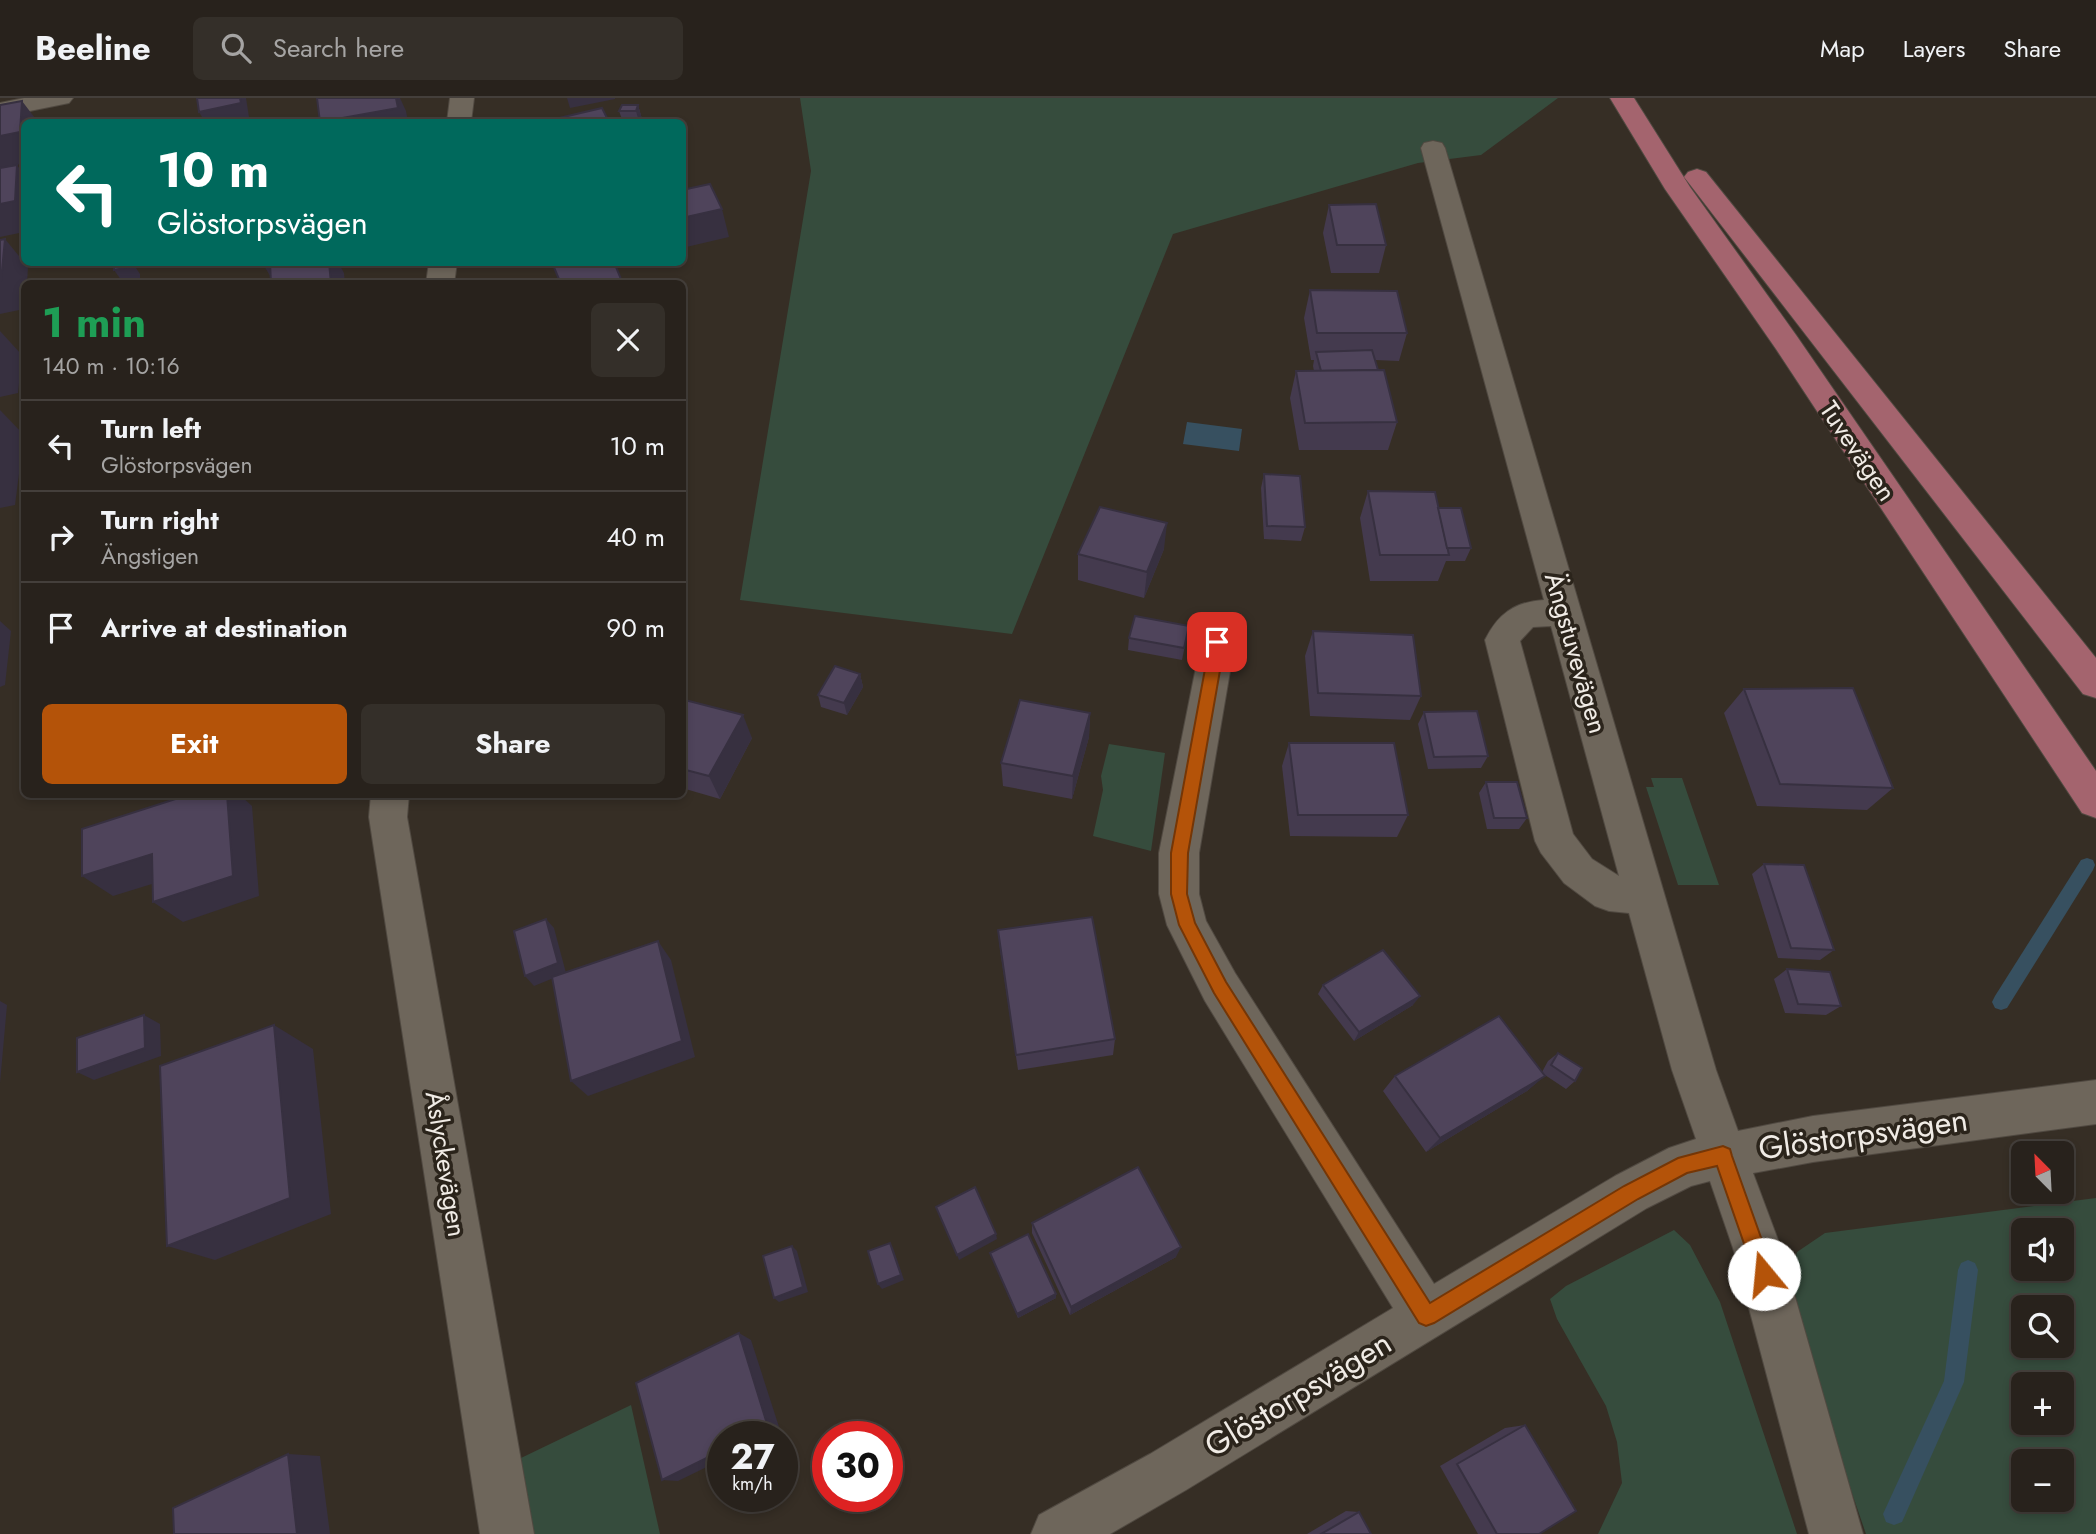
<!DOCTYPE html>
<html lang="en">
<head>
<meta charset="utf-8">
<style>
  body { margin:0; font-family:Jost,sans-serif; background:#342f29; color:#f1f3f6; height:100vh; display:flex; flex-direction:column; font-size:26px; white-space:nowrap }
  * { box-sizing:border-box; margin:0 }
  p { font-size:23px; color:#a5a4a3 }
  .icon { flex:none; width:38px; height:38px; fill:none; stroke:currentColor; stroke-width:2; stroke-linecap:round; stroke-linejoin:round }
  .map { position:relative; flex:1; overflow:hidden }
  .details { position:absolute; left:21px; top:182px; width:665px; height:518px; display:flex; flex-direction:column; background:#28221c; border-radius:10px; box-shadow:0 4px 10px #0003,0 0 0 2px #443f3b }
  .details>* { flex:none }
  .guide { position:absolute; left:21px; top:21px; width:665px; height:147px; border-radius:10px; box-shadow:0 4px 10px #0003,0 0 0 2px #443f3b; background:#00695c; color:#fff; overflow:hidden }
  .needle { width:46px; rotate:336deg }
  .controls { position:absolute; left:2011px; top:1043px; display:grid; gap:14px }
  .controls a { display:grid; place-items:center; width:63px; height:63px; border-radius:10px; background:#28221c; box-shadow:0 4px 10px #0003,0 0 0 2px #443f3b; font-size:35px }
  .speed { position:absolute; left:707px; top:1323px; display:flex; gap:14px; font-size:35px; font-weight:700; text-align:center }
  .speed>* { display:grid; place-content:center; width:91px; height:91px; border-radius:50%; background:#28221c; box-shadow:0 4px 10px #0003,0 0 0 2px #443f3b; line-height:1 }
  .speed small { font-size:18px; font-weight:400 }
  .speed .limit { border:10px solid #d22; background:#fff; color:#111 }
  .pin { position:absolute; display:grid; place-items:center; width:60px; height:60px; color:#fff; margin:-30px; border-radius:14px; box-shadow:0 4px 10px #0006 }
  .me { position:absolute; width:77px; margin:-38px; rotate:343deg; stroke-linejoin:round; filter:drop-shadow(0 0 5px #0008) }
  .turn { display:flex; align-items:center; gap:24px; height:147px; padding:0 21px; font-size:32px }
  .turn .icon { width:91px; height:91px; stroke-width:2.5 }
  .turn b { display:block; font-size:49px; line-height:60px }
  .round { display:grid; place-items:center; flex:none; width:74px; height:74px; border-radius:10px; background:#342f29 }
  .summary { display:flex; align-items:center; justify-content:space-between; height:119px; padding:0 21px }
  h1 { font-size:42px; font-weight:700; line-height:52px; color:#1e9e55 }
  .primary-button { display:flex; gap:14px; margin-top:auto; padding:14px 21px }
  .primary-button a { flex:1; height:80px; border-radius:10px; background:#b45309; color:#fff; font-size:28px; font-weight:700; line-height:80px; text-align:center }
  .primary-button a+a { background:#342f29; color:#f1f3f6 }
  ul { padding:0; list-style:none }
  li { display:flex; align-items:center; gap:21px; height:91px; padding:0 21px; border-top:2px solid #443f3b }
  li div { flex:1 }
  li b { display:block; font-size:26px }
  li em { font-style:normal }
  header { display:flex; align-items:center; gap:42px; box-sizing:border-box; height:98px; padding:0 35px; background:#28221c; border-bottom:2px solid #443f3b }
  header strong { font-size:33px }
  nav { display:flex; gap:38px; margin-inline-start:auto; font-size:24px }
  .search { width:490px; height:63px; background:#342f29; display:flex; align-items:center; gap:18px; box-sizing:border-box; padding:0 24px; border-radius:10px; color:#a5a4a3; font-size:26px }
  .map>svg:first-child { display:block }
</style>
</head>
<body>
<header>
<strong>Beeline</strong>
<div class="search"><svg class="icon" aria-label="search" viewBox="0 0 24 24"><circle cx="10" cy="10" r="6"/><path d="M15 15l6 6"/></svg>Search here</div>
<nav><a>Map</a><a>Layers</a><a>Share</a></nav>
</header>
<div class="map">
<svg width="2096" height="1436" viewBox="0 0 2096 1436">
  <rect width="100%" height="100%" fill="#362e25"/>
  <g fill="#364c3d" fill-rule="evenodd">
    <polygon points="800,0 1558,0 1481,57 1418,65 1173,136 1012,536 740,502 811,73"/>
    <polygon points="1109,646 1165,655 1151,753 1093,738 1103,692 1101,678"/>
    <polygon points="1651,680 1682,680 1719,787 1678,787 1646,689 1654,689"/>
    <path d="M2096,1100v336h-230l-48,-140 -29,-112 8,-30 28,-19zM2023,1132h39v39h-39zM2023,1209h39v39h-39zM2023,1286h39v39h-39zM2023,1363h39v39h-39z"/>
    <polygon points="1674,1132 1690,1147 1720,1204 1797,1436 1598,1436 1622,1385 1617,1344 1606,1308 1557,1221 1550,1201 1566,1188"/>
    <polygon points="631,1307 660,1436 531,1436 521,1360"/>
  </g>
  <polygon fill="#375060" points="1187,324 1242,331 1239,353 1183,346"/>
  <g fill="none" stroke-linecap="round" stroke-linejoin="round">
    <g fill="#375060" fill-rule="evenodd">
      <polygon points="2087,760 2093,762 2095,767 2093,772 2007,910 2001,912 1995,910 1992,904 1995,898 2081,762"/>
      <polygon points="1968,1162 1975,1165 1978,1172 1964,1284 1902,1424 1894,1427 1886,1424 1883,1416 1944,1283 1958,1172 1961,1165"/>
    </g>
    <g stroke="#504941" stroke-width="2">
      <g id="minor">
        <polygon points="24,0 73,0 69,5 0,19 0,5"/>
        <polygon points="450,0 474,0 471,24 447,24"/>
        <path d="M1433,43l9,2 3,5 271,922 22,61 75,-15 283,-36v44l-283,38 -60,11 28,75 82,286h-54l-76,-286 -23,-67 -19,5 -44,22 -461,282 -76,44h-79l8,-19 111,-61 243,-146 -188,-307 -38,-76 -8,-31v-41l42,-211 5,-10 12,-4 12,4 5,10 -36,211v41l7,27 29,52 199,311 181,-108 54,-28 27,-9 -24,-69 -43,-157 -20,-2 -14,-5 -31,-23 -23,-30 -6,-12 -50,-201c13,-26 29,-38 59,-40l-123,-452 3,-5zM1551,528l68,250 -27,-17 -19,-25 -53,-193 13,-14z"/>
        <polygon points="429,164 457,164 454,186 426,186"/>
        <polygon points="371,696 409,696 407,719 534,1436 480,1436 369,719"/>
      </g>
    </g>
    <g stroke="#504941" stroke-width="2">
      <g id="major">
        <polygon points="1610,0 1634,0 1690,89 1796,237 2096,673 2096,720 2082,715 1776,251 1665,91"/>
        <polygon points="1697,71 1706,74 2096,560 2096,600 2083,596 1688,84 1684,79 1688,74"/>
      </g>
    </g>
    <use href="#minor" fill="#6e665b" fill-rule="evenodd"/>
    <use href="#major" fill="#a4646e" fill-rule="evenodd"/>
  </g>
  <g fill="#443a4e">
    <polygon points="638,7 642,21 641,24 623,24 619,13"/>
    <polygon points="1329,107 1386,147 1379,175 1331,175 1323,135"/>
    <polygon points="1310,192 1407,235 1399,263 1375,262 1397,324 1388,352 1299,352 1290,300 1296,273 1314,273 1313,268 1314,262 1311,262 1304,220"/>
    <polygon points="1264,376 1305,429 1301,443 1264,441 1261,390"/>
    <polygon points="1368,393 1438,410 1471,450 1465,463 1446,463 1438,483 1370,483 1360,420"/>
    <polygon points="1164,451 1144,500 1078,482 1078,456"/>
    <polygon points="1189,528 1182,562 1128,552 1129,540"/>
    <polygon points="1313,533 1421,598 1410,622 1310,618 1305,558"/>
    <polygon points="860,576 863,589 847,617 821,609 818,597"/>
    <polygon points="1744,591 1893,690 1867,712 1757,708 1724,615"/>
    <polygon points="682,607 752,640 720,701 682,690"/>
    <polygon points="1424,614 1488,658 1481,670 1428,671 1418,626"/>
    <polygon points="1090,615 1089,639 1072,701 1003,688 1001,665"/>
    <polygon points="1289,645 1408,717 1397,739 1290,738 1282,668"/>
    <polygon points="1486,684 1527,720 1519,731 1487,731 1479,695"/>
    <polygon points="1764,766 1834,852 1820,862 1778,860 1752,776"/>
    <polygon points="998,832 1115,941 1113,957 1018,972 1000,851"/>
    <polygon points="1787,871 1841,908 1826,917 1785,915 1774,881"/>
    <polygon points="1323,887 1413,907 1354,943 1318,896"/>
    <polygon points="1558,955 1575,983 1566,991 1545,977 1527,993 1426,1054 1383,993 1395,978 1542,974 1548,963"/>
    <polygon points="1032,1125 1176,1159 1070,1217 1032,1135"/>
    <polygon points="990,1155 1056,1196 1056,1200 1018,1220"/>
    <polygon points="1525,1327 1539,1436 1478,1436 1440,1368 1505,1330"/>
    <polygon points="1346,1413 1359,1414 1371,1436 1307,1436"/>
  </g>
  <g fill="#373040">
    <polygon points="240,0 246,0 249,19 224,24 205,24 199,14"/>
    <polygon points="396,0 400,0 406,13 408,24 320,24"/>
    <polygon points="567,0 615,0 615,1 570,10"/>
    <polygon points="22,3 38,24 24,24 24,65 17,67 24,77 24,134 0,139 0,38"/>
    <polygon points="638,7 642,21 641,24 639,24 636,13"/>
    <polygon points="722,111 729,139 682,150 682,120"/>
    <polygon points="5,141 28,169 27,186 24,186 24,211 0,216 0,183"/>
    <polygon points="130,164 132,164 140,176 140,183 124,186 114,172"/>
    <polygon points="271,164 272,181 263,166"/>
    <polygon points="329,164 338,164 344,175 345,186 331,186"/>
    <polygon points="0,233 22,257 18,295 0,299"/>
    <polygon points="0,312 24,337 15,407 0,410"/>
    <polygon points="1167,425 1164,451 1144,500 1147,474"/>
    <polygon points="0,523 11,533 5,587 0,589"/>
    <polygon points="860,576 863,589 847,617 844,605"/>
    <polygon points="1090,615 1089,639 1072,701 1073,678"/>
    <polygon points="743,617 752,640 720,701 709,678"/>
    <polygon points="227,696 239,696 252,708 259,798 183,824 153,804"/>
    <polygon points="152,756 181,777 113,798 82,778"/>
    <polygon points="546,821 554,830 566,875 534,888 525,878"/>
    <polygon points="658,843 671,862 695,959 588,998 571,983"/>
    <polygon points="1420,898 1413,907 1354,943 1359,934"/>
    <polygon points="0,903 7,907 0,985"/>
    <polygon points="144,917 160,926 161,958 94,982 77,974"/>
    <polygon points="274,927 313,951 331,1116 215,1162 167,1148"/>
    <polygon points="1545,978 1527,993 1426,1054 1440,1040"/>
    <polygon points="996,1136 997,1141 959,1162 957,1157"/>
    <polygon points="890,1145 893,1150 904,1182 882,1191 878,1186"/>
    <polygon points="792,1148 797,1153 808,1194 779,1204 774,1200"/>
    <polygon points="1181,1149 1176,1159 1070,1217 1071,1209"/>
    <polygon points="1056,1196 1056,1200 1018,1220 1017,1216"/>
    <polygon points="739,1235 751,1242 780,1332 766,1339 748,1339"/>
    <polygon points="723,1352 723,1361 678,1383 662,1382"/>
    <polygon points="288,1356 320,1358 330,1436 297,1436"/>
  </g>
  <g fill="#4f445b" stroke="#373040" stroke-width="2">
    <polygon points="197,0 240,0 241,5 199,14"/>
    <polygon points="317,0 396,0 398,10 320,24"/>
    <polygon points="22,3 20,34 0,38 0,7"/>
    <polygon points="622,7 638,7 636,13 619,13"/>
    <polygon points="602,10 609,24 556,24 555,21"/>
    <polygon points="17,67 15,103 0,106 0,70"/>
    <polygon points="710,86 722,111 682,120 682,92"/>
    <polygon points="1376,106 1386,147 1337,147 1329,107"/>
    <polygon points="5,141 1,183 0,183 0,142"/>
    <polygon points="130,164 130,169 114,172 114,165"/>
    <polygon points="270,164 329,164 331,186 271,186"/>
    <polygon points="562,164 614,164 623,186 561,186 553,167"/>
    <polygon points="1310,192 1397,193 1407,235 1317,235"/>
    <polygon points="1372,252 1378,272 1321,273 1316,254"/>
    <polygon points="1384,272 1397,324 1305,325 1296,273"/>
    <polygon points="1264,376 1300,378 1305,429 1267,428"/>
    <polygon points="1368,393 1435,394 1449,457 1380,457"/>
    <polygon points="1100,409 1167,425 1147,474 1078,456"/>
    <polygon points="1438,410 1461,410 1471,450 1447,450"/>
    <polygon points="1135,518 1189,528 1184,550 1129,540"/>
    <polygon points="1313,533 1413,537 1421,598 1318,595"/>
    <polygon points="835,568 860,576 844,605 818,597"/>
    <polygon points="1853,590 1893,690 1780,686 1744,591"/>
    <polygon points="685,602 743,617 709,678 682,671 682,607"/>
    <polygon points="1020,602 1090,615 1073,678 1001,665"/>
    <polygon points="1477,613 1488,658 1434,659 1424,614"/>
    <polygon points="1289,645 1394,645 1408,717 1298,717"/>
    <polygon points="1486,684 1517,684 1527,720 1494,720"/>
    <polygon points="191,696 227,696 233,778 153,804 152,756 82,778 82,731"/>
    <polygon points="1764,766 1804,767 1834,852 1791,850"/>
    <polygon points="1092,819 1115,941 1016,957 998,832"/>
    <polygon points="546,821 558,865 525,878 514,833"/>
    <polygon points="658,843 682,943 571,983 552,879"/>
    <polygon points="1383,852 1420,898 1359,934 1323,887"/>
    <polygon points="1787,871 1830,874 1841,908 1798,906"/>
    <polygon points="144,917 145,950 77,974 77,940"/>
    <polygon points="1499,918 1545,978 1440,1040 1395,978"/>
    <polygon points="274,927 290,1100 167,1148 160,968"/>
    <polygon points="1558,955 1582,970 1575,983 1551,967"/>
    <polygon points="1138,1069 1181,1149 1071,1209 1032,1125"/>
    <polygon points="975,1089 996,1136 957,1157 936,1109"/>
    <polygon points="1028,1136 1056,1196 1017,1216 990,1155"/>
    <polygon points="890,1145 901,1177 878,1186 868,1153"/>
    <polygon points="792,1148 803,1189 774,1200 763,1158"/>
    <polygon points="739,1235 768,1329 748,1339 723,1339 723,1352 662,1382 636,1285"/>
    <polygon points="1525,1327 1576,1413 1539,1436 1497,1436 1457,1366"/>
    <polygon points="288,1356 297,1436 174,1436 173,1410"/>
    <polygon points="1359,1414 1371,1436 1321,1436"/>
  </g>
  <polygon fill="#b45309" stroke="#753606" stroke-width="2" points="1217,539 1225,544 1188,755 1187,796 1195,825 1226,884 1430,1205 1624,1088 1678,1060 1723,1048 1730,1051 1732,1058 1774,1176 1771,1183 1764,1186 1757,1183 1717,1068 1687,1075 1638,1101 1434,1225 1426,1228 1419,1225 1214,895 1179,827 1171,796 1171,755 1210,544"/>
  <g text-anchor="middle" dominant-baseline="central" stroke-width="7" stroke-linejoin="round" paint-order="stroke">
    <g font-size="26" fill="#f0ebe5" stroke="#2b241b">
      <text transform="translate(1858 353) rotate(56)">Tuvevägen</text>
      <text transform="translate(1576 555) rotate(74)">Ängstuvevägen</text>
      <text transform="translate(446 1066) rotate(81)">Åslyckevägen</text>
    </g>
    <g font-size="32" fill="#f0ebe5" stroke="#2b241b">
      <text transform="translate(1863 1036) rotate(-8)">Glöstorpsvägen</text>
      <text transform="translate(1298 1296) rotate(-31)">Glöstorpsvägen</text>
    </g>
  </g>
</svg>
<div class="controls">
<a><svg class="needle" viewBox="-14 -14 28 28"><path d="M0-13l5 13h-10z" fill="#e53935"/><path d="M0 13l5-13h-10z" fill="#a5a4a3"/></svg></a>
<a><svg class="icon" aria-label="sound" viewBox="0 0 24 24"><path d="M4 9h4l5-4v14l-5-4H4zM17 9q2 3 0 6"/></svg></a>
<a><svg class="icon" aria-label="search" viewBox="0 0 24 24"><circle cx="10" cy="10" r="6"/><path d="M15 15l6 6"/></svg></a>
<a>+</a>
<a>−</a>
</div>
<div class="speed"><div>27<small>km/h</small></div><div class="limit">30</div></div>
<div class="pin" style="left:1217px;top:544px;background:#d93025"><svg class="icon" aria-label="arrive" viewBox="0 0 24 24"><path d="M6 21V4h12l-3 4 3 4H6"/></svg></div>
<svg class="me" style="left:1764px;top:1176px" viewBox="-20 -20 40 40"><circle r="19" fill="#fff"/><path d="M0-13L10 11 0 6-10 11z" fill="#b45309"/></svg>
<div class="guide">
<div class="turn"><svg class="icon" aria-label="left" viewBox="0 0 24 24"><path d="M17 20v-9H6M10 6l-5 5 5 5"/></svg><div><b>10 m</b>Glöstorpsvägen</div></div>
</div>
<section class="details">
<div class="summary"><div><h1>1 min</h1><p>140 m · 10:16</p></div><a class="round"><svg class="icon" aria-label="close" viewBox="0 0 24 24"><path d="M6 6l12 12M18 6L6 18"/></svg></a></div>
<ul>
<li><svg class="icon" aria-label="left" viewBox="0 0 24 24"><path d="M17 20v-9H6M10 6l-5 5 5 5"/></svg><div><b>Turn left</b><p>Glöstorpsvägen</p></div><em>10 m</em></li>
<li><svg class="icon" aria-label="right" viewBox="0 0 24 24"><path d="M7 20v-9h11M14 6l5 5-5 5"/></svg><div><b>Turn right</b><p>Ängstigen</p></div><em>40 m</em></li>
<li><svg class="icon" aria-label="arrive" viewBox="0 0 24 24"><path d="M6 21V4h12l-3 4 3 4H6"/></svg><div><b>Arrive at destination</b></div><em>90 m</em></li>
</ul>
<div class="primary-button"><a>Exit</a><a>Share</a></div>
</section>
</div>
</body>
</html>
